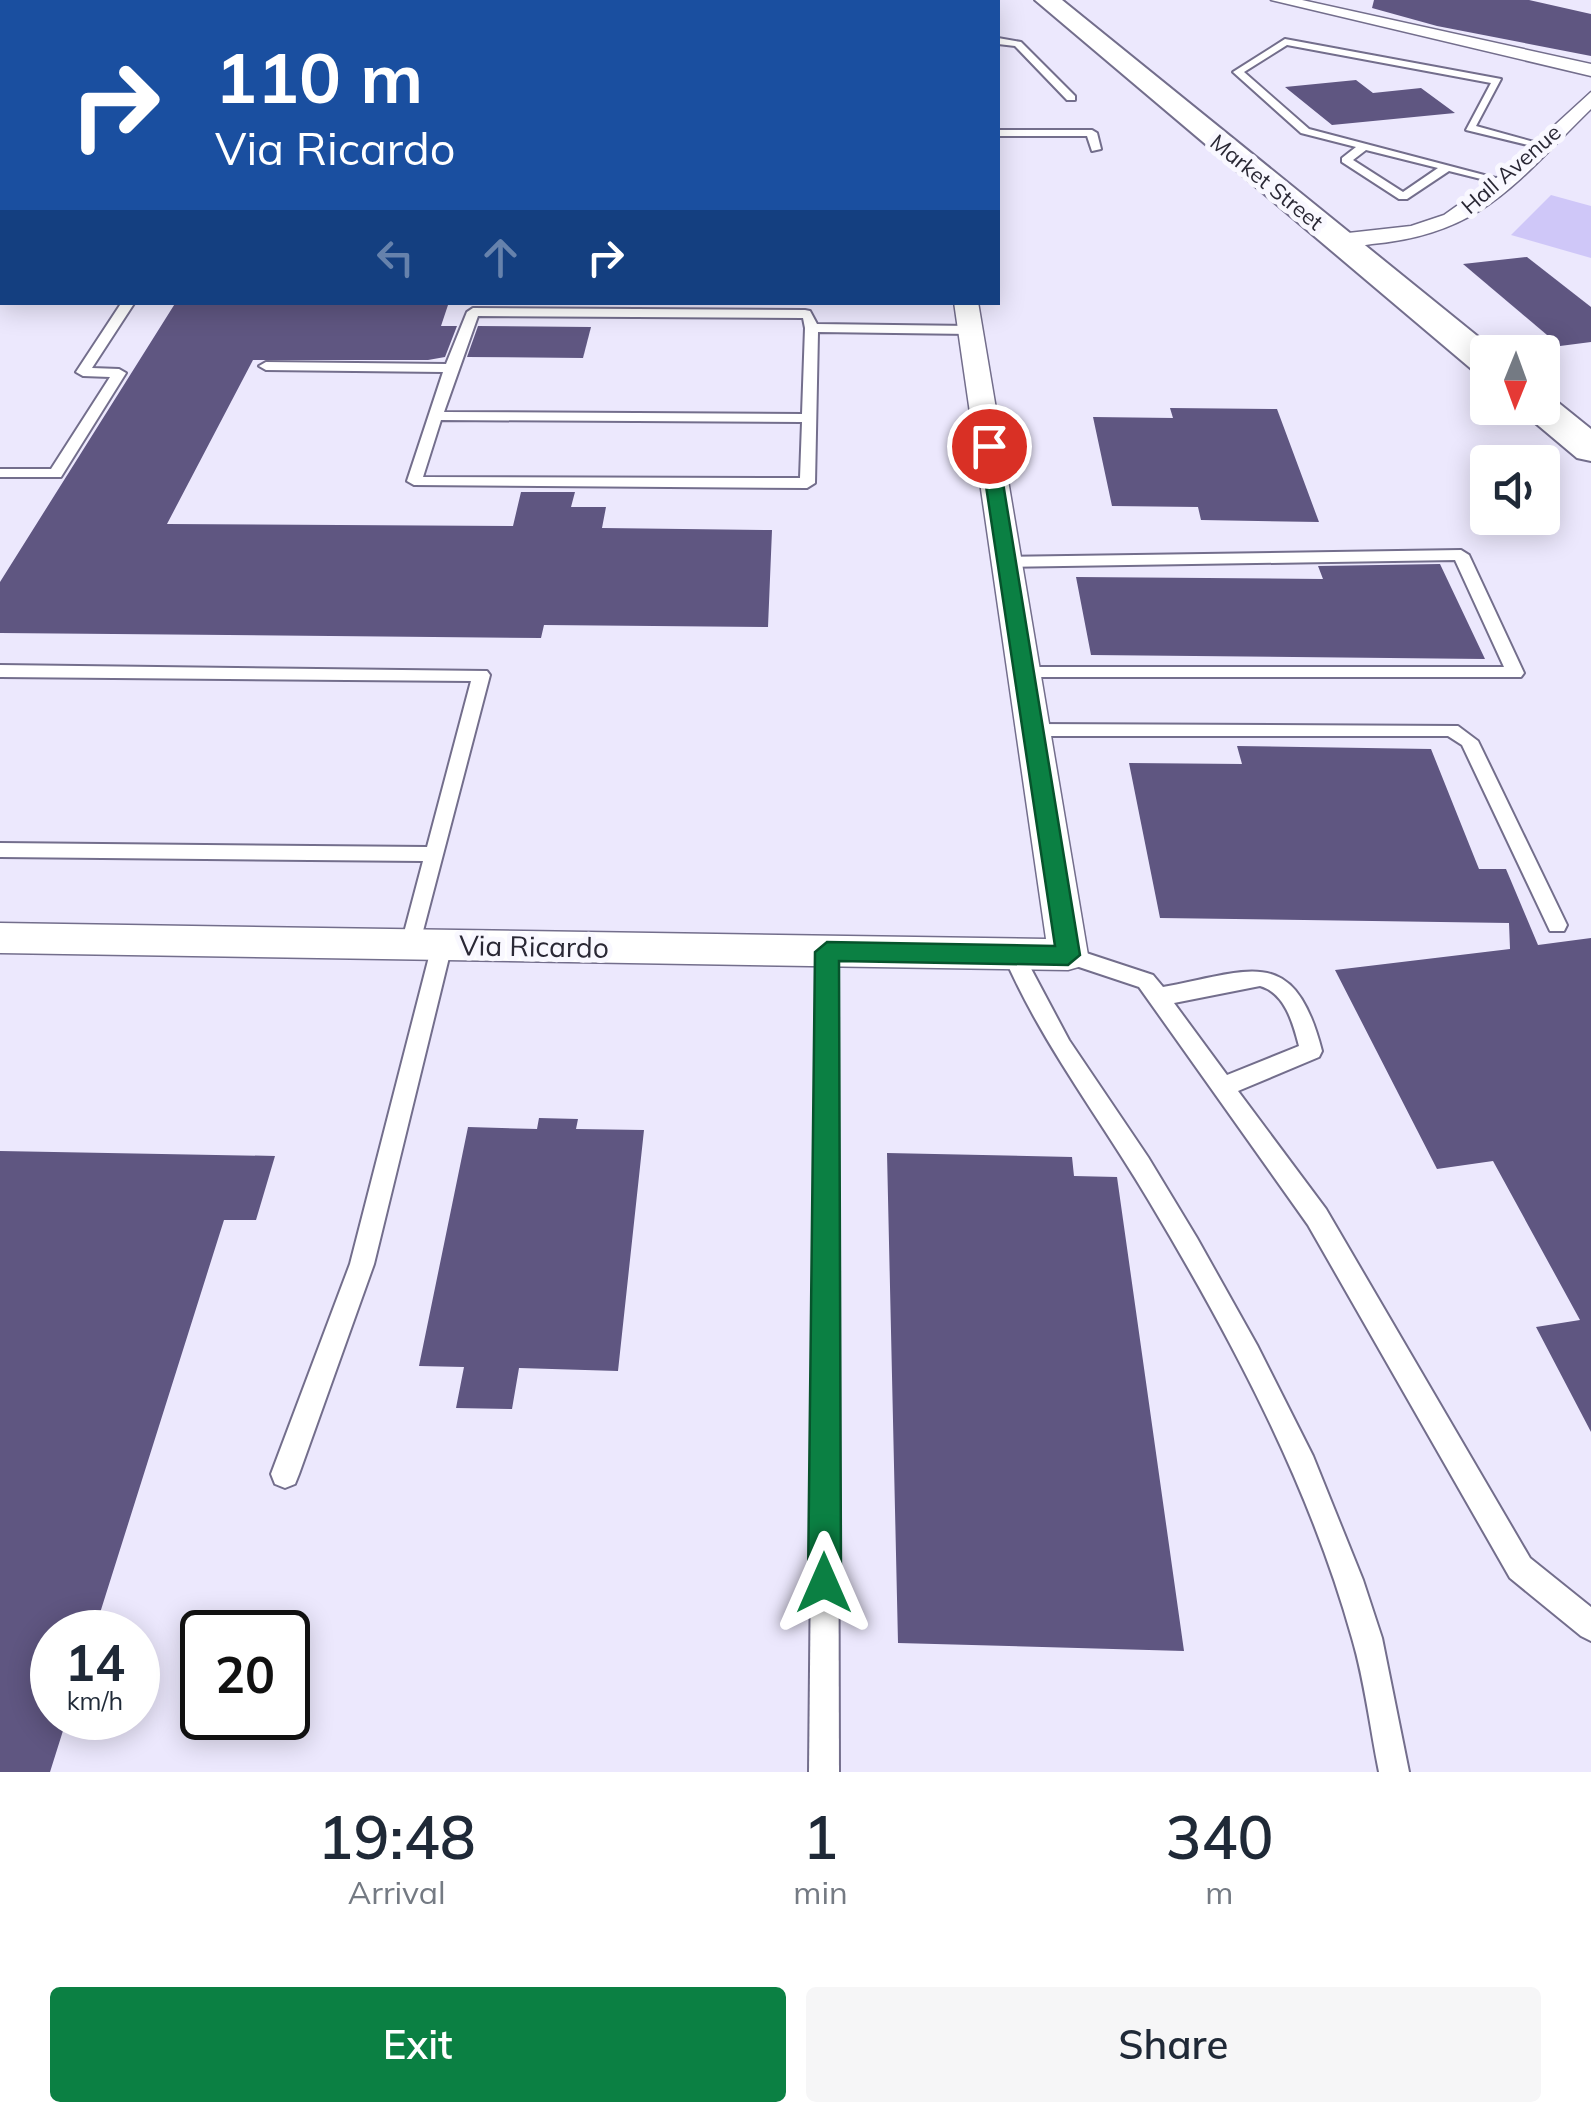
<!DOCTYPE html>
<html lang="en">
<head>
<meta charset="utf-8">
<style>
  body { margin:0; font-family:Mulish,sans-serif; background:#f6f6f7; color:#1f2937; height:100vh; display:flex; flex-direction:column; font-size:38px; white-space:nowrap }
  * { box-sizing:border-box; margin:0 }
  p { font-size:32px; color:#747a83 }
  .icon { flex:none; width:55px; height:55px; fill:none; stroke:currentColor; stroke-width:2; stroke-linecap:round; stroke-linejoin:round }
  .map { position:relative; height:1772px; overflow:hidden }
  .panel { display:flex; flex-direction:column; background:#fff; flex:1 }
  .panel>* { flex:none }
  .top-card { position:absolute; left:0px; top:0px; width:1000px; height:305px; box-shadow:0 5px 25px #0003; background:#1a4fa0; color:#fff; overflow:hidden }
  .needle { width:65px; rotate:181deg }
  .tools { position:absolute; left:1470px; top:335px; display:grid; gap:20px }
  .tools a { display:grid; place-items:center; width:90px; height:90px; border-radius:10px; background:#fff; box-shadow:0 5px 25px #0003; font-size:50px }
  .speed { position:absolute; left:30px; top:1610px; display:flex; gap:20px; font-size:50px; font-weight:700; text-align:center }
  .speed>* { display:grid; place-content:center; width:130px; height:130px; border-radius:50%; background:#fff; box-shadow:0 5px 25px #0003; line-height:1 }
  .speed small { font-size:25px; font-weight:400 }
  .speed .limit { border:5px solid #111; border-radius:15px; background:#fff; color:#111 }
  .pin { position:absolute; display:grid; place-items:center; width:85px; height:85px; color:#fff; margin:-42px; border:5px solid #fff; border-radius:50%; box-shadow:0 2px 10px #0007 }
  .me { position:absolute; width:110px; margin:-55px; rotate:0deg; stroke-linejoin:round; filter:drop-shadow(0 0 8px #0008) }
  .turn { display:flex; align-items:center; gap:35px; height:210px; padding:0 50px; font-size:45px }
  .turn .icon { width:130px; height:130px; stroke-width:2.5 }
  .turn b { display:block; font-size:70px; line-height:85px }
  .lanes { display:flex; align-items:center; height:95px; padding:0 50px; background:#0003; justify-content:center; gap:50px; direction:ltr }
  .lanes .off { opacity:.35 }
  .eta { display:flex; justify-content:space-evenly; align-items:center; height:170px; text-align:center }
  .eta b { font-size:60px; font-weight:600; line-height:70px }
  .cta { display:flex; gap:20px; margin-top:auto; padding:20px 50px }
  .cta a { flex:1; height:115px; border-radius:10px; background:#0b8043; color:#fff; font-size:40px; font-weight:600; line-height:115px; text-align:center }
  .cta a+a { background:#f6f6f7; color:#1f2937 }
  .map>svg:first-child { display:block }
</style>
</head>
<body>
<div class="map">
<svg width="1591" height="1772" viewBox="0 0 1591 1772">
  <rect width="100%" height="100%" fill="#ece8fd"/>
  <polygon fill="#cfc7f8" points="1551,195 1591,206 1591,258 1511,235"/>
  <g fill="#5f5681">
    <polygon points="1374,0 1529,0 1591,14 1591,56 1437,26 1372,8"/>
    <polygon points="1356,80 1373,93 1421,88 1455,113 1332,125 1285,87"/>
    <polygon points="1527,257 1591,307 1591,342 1560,346 1463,264"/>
    <polygon points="176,302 449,302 441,326 457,326 445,357 428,360 253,360 167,524 513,526 521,492 575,492 571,507 606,507 602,528 772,530 768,627 544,625 541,638 0,633 0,582"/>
    <polygon points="478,326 591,327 583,358 467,357"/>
    <polygon points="1170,408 1277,409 1319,522 1201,520 1198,507 1112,506 1093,417 1173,418"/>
    <polygon points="1440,564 1485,659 1091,655 1076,577 1323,579 1318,566"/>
    <polygon points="1237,746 1431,749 1479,869 1506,869 1538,945 1591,938 1591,1432 1536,1327 1580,1320 1493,1161 1437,1169 1335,970 1510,949 1509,923 1160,918 1129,763 1242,764"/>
    <polygon points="539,1118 578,1119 576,1129 644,1130 618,1371 519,1368 512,1409 456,1408 464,1367 419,1366 468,1127 537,1129"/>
    <polygon points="0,1151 275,1156 256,1220 224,1220 94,1632 52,1632 52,1718 67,1718 50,1772 0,1772"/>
    <polygon points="887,1153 1072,1157 1074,1176 1117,1177 1184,1651 898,1643"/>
  </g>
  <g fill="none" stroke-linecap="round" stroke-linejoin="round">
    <g stroke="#736e8c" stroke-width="4">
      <g id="lane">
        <polygon points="762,0 773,0 775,2 765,2"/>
        <polygon points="998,38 1021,42 1075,96 1075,100 1067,100 1015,46 998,44"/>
        <path d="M1285,39l216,40 -25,47 69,19 -5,3 -74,-18 25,-47 -204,-38 -43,27 65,57 198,52 -6,3 -52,-13 -42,28h-8l-57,-37v-4l14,-11 -55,-14 -68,-61zM1366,150l72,18 -35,24 -50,-32z"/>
        <polygon points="2,65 2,72 0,73 0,66"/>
        <rect x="0" y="102" width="2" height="6"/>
        <polygon points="998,130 1092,130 1097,133 1101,149 1092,151 1087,136 998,136"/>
        <rect x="0" y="159" width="2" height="6"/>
        <polygon points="2,291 2,301 0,302 0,292"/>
        <polygon points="122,302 135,302 92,368 119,369 126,373 61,477 0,477 0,469 51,469 110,377 83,376 76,372"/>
        <path d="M473,308l332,2 5,1 7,13 154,2 7,4 -7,4 -153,-2 -3,151 -8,5 -393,-3 -7,-4 36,-109 -177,-2 -7,-4 7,-4 180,2 21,-52zM478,316l325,2 2,10 -3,86 -358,-2zM441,420l361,2 -2,56 -377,-1z"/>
        <polygon points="1461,550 1469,555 1524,673 1521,677 1024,677 1018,675 1015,671 1018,667 1504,667 1455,560 1007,567 999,562 1007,557"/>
        <polygon points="0,665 487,671 490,675 418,950 404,950 401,944 423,861 0,857 0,843 427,847 471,681 0,677"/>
        <polygon points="1033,724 1458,726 1478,741 1567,925 1564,931 1550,931 1462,745 1448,736 1033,736 1024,730"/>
        <polygon points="442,937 449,939 452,945 374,1264 299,1474 295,1484 285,1488 275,1484 271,1474 350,1264 432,945 435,939"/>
        <polygon points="827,943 834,945 837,951 839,1772 809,1772 817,951 820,945"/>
        <path d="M1013,946l7,2 49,92 79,117 49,81 60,107 56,111 50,124 19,58 27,134h-30c-9,-44 -14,-90 -27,-134 -43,-154 -121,-300 -203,-437 -49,-83 -108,-158 -146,-247l3,-6z"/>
        <path d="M1068,947l85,28 10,12c88,-16 131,-44 159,64l-3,6 -81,34 88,118 204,349 61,49v34l-10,-5 -71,-58 -202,-353 -169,-238 -78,-26 -3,-6 3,-6zM1260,986c25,7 33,37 39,60l-72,29 -53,-72z"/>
      </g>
    </g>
    <g stroke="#736e8c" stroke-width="3">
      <g id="street">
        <polygon points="844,0 860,0 861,2 845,2"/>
        <polygon points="1271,0 1302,0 1591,64 1591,76"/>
        <path d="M1591,92v17c-74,72 -108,125 -219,135 -15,2 -33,8 -44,-3l11,-7 72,-8 33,-11 55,-39z"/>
        <rect x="0" y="125" width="2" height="12"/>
        <polygon points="954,302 978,302 1088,955 1082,966 1068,970 0,953 0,923 1046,939"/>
      </g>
    </g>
    <g stroke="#736e8c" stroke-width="4">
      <g id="secondary">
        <polygon points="1035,0 1062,0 1497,352 1488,352 1488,375 1475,372"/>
        <polygon points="1542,397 1555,400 1591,429 1591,461 1577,458 1527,416 1522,408 1542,408"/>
      </g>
    </g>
    <use href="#lane" fill="#fff" fill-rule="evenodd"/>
    <use href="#street" fill="#fff" fill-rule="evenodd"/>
    <use href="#secondary" fill="#fff" fill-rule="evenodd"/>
  </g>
  <polygon fill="#0b8043" stroke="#07532c" stroke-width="2.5" points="989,441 997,446 1080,955 1068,965 839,961 841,1583 836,1594 824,1599 813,1594 808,1583 815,952 827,942 1055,946 980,446"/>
  <g text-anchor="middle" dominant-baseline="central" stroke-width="10" stroke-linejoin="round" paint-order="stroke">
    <g font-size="22" fill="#2a2835" stroke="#f9f8ff">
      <text transform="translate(1511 169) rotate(-41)">Hall Avenue</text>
      <text transform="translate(1267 182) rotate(39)">Market Street</text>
    </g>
    <g font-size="28" fill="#2a2835" stroke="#f9f8ff">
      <text transform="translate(534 946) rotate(1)">Via Ricardo</text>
    </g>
  </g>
</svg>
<div class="tools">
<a><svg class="needle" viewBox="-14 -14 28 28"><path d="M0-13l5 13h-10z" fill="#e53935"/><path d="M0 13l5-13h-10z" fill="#747a83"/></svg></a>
<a><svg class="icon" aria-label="sound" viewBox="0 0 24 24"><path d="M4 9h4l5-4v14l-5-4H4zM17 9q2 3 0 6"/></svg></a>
</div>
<div class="speed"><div>14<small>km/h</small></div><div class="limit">20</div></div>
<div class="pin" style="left:989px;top:446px;background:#d93025"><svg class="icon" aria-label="arrive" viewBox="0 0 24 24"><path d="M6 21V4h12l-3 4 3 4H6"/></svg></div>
<svg class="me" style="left:824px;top:1583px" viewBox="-20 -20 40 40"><path d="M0-17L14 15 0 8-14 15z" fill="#0b8043" stroke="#fff" stroke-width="4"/></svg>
<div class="top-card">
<div class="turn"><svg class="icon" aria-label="right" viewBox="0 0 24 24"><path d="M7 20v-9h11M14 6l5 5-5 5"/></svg><div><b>110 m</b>Via Ricardo</div></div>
<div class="lanes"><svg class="icon off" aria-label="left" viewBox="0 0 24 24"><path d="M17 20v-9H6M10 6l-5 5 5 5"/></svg><svg class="icon off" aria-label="ahead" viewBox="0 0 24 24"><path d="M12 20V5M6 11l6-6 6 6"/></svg><svg class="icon" aria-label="right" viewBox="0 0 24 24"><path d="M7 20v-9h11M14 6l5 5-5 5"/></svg></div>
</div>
</div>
<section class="panel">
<div class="eta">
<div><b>19:48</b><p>Arrival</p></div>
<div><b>1</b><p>min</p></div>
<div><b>340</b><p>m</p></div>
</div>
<div class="cta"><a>Exit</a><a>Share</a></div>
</section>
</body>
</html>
